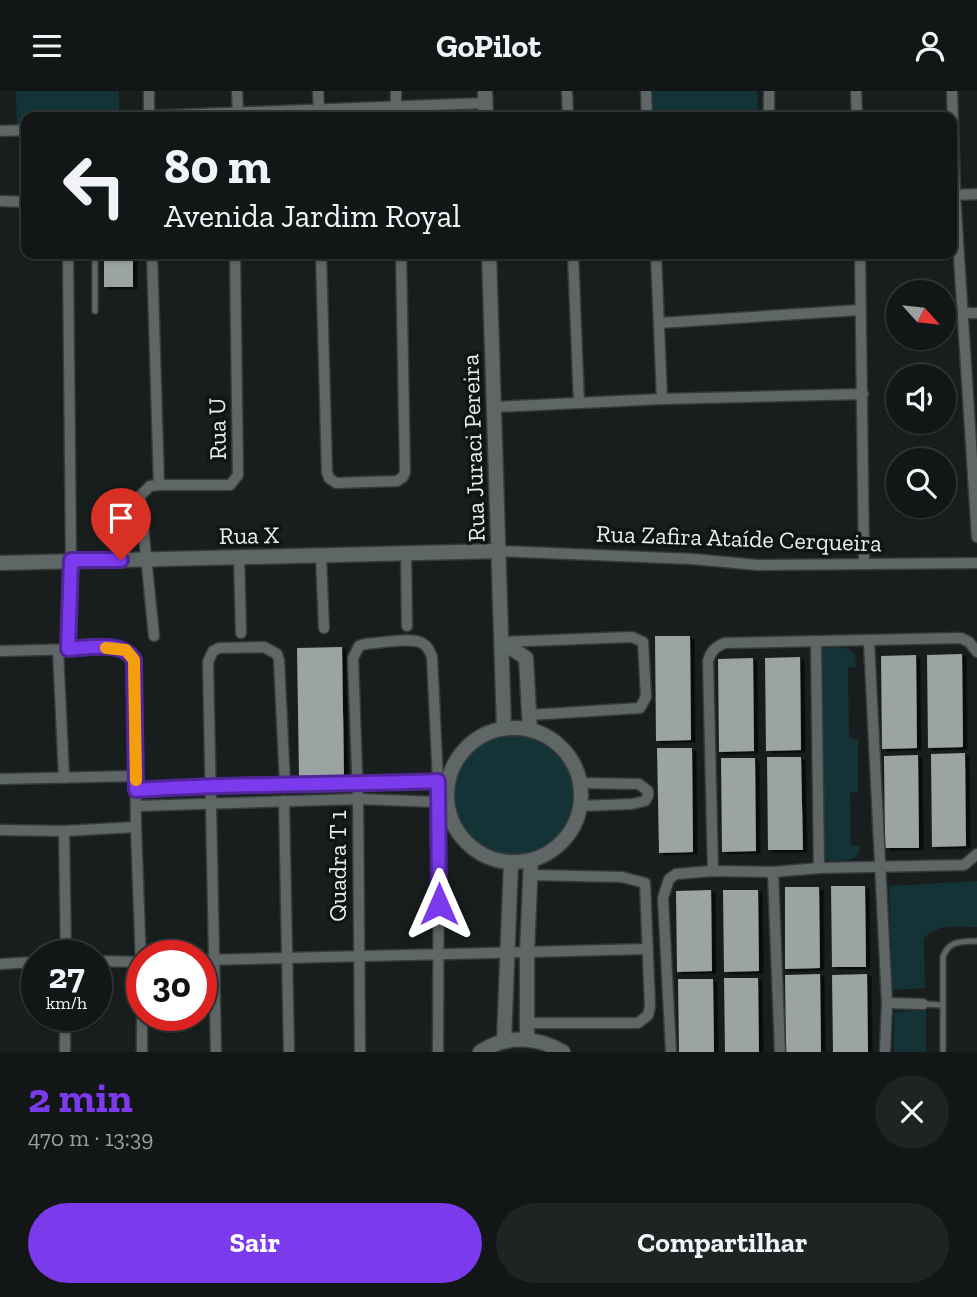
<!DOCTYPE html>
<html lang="pt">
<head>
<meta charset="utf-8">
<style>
  body { margin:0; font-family:"Zilla Slab",serif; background:#1f2323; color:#f1f3f6; height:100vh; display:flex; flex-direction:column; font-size:26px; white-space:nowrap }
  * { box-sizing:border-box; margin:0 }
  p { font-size:23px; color:#9c9fa1 }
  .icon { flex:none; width:38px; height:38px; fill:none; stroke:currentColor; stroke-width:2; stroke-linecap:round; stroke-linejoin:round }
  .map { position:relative; height:961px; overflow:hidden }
  .drawer { display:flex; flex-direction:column; background:#121616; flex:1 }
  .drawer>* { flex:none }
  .guide { position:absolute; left:21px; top:21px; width:936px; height:147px; border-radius:14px; box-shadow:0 2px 5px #0004,0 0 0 2px #313535; background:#121616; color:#f1f3f6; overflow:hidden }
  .needle { width:46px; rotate:117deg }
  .buttons { position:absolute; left:886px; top:189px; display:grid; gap:14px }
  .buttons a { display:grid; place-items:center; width:70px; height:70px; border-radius:50%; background:#121616; box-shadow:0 2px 5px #0004,0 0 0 2px #313535; font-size:35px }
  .speed { position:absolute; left:21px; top:849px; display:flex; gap:14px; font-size:35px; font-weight:700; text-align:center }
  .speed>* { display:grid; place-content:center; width:91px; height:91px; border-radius:50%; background:#121616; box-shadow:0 2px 5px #0004,0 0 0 2px #313535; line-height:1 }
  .speed small { font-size:18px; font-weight:400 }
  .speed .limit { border:10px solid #d22; background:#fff; color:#111 }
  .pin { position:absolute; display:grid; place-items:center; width:60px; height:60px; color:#fff; margin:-72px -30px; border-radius:50% 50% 50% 0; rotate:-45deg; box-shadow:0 0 7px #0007 }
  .pin .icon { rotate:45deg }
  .me { position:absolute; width:77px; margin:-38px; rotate:0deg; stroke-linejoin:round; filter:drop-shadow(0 0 5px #0008) }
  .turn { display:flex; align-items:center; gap:24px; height:147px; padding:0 28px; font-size:32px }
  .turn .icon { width:91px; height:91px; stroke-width:2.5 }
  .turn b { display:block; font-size:49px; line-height:60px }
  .round { display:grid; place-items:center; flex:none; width:74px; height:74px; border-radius:37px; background:#1f2323 }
  .head { display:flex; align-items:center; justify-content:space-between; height:119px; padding:0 28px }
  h1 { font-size:42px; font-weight:700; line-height:52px; color:#7c3aed }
  .action { display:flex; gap:14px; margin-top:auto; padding:14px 28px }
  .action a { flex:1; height:80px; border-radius:42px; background:#7c3aed; color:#fff; font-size:28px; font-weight:700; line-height:80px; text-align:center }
  .action a+a { background:#1f2323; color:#f1f3f6 }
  header { display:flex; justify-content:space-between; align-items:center; height:91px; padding:0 28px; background:#121616; font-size:32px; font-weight:700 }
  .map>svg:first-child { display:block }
</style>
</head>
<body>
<header><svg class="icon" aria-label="menu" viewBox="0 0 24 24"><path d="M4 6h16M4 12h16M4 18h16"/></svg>GoPilot<svg class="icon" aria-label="person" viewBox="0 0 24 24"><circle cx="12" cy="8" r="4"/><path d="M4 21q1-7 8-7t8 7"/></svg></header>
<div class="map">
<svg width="977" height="961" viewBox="0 0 977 961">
  <defs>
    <filter id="shadow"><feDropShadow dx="4.5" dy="2.5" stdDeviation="0" flood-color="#0009"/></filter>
  </defs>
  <rect width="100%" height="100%" fill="#181e1e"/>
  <g fill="#133337">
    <polygon points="16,0 119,0 119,26 26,26 26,35 17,35"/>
    <polygon points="652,0 757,0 759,26 653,26"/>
    <path d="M824,557c18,0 33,-5 32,19l-8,1 1,70 9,1v53l-8,1 1,53h9c-1,17 -17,14 -30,15l-7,-5 -2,-206z"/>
    <circle cx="514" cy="705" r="63"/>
    <path d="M977,790v46c-18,0 -42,-4 -53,12l1,49 -33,2 -3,-104z"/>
    <polygon points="926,919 926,961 894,961 894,921"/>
  </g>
  <g fill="#9ba3a3" filter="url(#shadow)">
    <rect x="104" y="163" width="29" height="33"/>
    <polygon points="655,545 690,545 691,649 656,650"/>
    <polygon points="342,556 344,685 299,686 297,557"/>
    <polygon points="962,563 963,656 928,657 927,564"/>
    <polygon points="916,564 917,657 882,658 881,565"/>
    <polygon points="800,566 801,659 766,660 765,567"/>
    <polygon points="753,567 754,660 719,661 718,568"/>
    <polygon points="657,657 692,657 693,761 659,762"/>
    <polygon points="965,662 966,755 932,756 931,663"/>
    <polygon points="918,664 919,757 885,757 884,665"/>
    <polygon points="767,666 801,666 803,759 768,759"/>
    <polygon points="721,667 755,667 756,760 722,761"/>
    <polygon points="831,795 865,795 866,876 832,876"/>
    <polygon points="785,796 819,796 820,877 785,878"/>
    <polygon points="711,799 712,880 677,881 676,800"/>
    <polygon points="723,799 758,799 759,880 724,881"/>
    <polygon points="820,883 821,961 786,961 785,884"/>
    <polygon points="867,883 868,961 833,961 832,884"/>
    <polygon points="724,887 758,887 759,961 725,961"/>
    <polygon points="678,888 713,888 714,961 679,961"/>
  </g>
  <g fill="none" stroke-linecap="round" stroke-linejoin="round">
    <g stroke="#363a3b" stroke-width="8">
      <g id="lane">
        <polyline points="95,220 95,163"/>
        <polyline points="923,913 942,914"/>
        <path d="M943,961v-95c6,-17 18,-15 34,-16"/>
      </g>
    </g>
    <g stroke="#363a3b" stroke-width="13">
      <g id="street">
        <polyline points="149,0 149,26"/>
        <polyline points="237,0 238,21"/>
        <polyline points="318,0 319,18"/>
        <polyline points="396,0 396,15"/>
        <polyline points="567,0 568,26"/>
        <polyline points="646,0 647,26"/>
        <polyline points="769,0 769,26"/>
        <polyline points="856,0 857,26"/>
        <polyline points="952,0 955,104 977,446"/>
        <polyline points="149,25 485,12"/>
        <polyline points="0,40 26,39"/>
        <polyline points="955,104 977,103"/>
        <polyline points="0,110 26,111"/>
        <polyline points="68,163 71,469 68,558"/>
        <polyline points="152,163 159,394"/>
        <polyline points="321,163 327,381 329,387 336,392 397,390 403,386 405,381 401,163"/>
        <polyline points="573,163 579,312"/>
        <polyline points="656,163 662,308"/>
        <polyline points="860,163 864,473"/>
        <polyline points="962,222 977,222"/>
        <polyline points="659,232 860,219"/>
        <polyline points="495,316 662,308 863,303"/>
        <polyline points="499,460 693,468 757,474 977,472"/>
        <polyline points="406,464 407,535"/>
        <polyline points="239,466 241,542"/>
        <polyline points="321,466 324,537"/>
        <polyline points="154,545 140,405 150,395 159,394 230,394 238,384 235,163"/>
        <polyline points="869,550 887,912 885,961"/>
        <polyline points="502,551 632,546 643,551 646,606 640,617 529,624"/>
        <polyline points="816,551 819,777"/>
        <polyline points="58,559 64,687"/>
        <polyline points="0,560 118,557 131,563 134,569 136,736 142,901"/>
        <polyline points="0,688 136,685"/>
        <polyline points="580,692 639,693 648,700 648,705 645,710 632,713 580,715"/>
        <polyline points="136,699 209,694 358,693 449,688"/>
        <polyline points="284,710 289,961"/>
        <polyline points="136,715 358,708 439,711 448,713"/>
        <polyline points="0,739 64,740 136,736"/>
        <polyline points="64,740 66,864"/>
        <path d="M713,780l-5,-210c3,-10 7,-14 17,-18l236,-5 8,4 8,10"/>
        <polyline points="773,781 780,961"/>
        <polyline points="201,869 647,858"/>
        <polyline points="96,870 142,871"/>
        <polyline points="0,873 37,871"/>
        <polyline points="887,912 923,913"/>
        <polyline points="142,924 142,961"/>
        <polyline points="528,932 638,932 648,924 650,915 645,792 622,786 531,784"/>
        <polyline points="65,961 65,924"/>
        <polyline points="216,961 208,571 213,560 219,557 264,556 277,563 279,569 285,693"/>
        <path d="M360,961l-2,-253 -5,-141 6,-12 6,-2c14,-1 46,-7 57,-1 6,3 8,9 10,14l7,145 -1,250"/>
        <polyline points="671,961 663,807 669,788 676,783 713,780 773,781 819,777 964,774 977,763"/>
      </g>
    </g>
    <g stroke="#363a3b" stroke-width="17">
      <g id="secondary">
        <polyline points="485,0 486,26"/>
        <polyline points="489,163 504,638"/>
        <polyline points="0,472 499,460"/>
        <polyline points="502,551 526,567 530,639"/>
        <circle cx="514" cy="704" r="67"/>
        <polyline points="527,948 527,861 531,769"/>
        <polyline points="504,950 511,771"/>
        <path d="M480,961c26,-17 57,-16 83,0"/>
      </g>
    </g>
    <use href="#lane" stroke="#5f6666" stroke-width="5"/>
    <use href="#street" stroke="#5f6666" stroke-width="10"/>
    <use href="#secondary" stroke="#5f6666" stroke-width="14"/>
  </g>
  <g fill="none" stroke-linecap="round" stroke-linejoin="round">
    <g stroke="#51269a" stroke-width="18">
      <path id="route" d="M121,469h-50l-3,89c19,-1 55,-9 66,11l2,130c101,-7 202,-5 302,-9l1,123"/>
    </g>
    <use href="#route" stroke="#7c3aed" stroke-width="12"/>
    <polyline stroke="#f59e0b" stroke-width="12" points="106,557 126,559 134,569 136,689"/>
  </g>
  <g text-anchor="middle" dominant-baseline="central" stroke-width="7" stroke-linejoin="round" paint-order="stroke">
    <g font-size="24" fill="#e9edee" stroke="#0f1415">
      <text transform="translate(217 338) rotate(-91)">Rua U</text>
      <text transform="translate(473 357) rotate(-92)">Rua Juraci Pereira</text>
      <text transform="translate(249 444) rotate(-1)">Rua X</text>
      <text transform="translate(739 447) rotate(2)">Rua Zafira Ataíde Cerqueira</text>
      <text transform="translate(337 775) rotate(-90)">Quadra T 1</text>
    </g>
  </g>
</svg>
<div class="buttons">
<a><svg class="needle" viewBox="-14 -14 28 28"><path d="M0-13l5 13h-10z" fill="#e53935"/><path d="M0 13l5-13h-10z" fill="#9c9fa1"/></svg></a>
<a><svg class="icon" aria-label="sound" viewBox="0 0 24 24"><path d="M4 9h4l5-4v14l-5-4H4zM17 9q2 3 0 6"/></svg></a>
<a><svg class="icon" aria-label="search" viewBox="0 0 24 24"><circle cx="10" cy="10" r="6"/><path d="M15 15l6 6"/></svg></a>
</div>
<div class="speed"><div>27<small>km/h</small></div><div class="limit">30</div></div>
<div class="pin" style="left:121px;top:469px;background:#d93025"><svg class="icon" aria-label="arrive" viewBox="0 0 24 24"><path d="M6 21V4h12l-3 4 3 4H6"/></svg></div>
<svg class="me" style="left:439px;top:813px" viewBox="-20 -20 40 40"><path d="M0-17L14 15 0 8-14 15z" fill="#7c3aed" stroke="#fff" stroke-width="4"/></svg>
<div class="guide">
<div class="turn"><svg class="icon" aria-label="left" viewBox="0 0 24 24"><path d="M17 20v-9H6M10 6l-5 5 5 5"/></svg><div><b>80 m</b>Avenida Jardim Royal</div></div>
</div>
</div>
<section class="drawer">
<div class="head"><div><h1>2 min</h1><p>470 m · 13:39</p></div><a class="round"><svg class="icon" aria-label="close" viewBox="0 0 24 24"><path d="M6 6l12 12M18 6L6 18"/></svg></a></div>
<div class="action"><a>Sair</a><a>Compartilhar</a></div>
</section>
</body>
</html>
